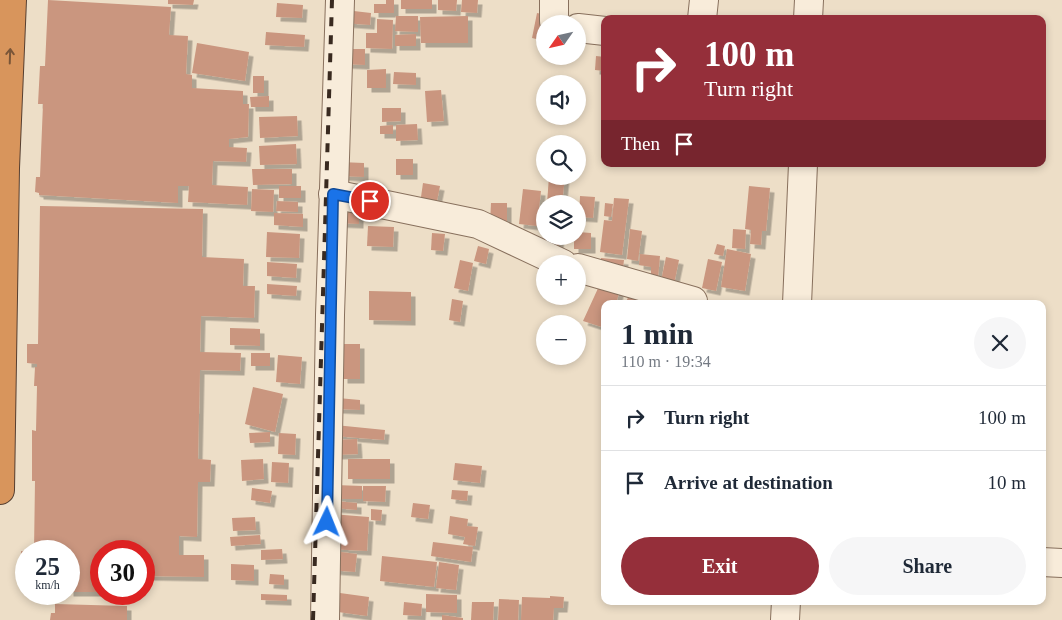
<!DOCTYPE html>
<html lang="en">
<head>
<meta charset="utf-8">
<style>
  body { margin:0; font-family:Georgia,serif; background:#f6f6f7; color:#1f2937; height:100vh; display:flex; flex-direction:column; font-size:19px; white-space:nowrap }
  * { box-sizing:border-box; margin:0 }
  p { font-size:16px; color:#747a83 }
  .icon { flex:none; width:28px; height:28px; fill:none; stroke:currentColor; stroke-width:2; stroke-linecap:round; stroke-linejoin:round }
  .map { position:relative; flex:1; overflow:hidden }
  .side { position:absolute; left:601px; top:300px; width:445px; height:305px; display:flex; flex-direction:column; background:#fff; border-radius:10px; box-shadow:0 2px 8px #0003 }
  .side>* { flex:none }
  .top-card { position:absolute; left:601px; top:15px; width:445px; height:152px; border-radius:10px; box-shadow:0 2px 8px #0003; background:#952f3a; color:#fff; overflow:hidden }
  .needle { width:32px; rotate:236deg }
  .tools { position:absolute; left:536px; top:15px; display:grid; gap:10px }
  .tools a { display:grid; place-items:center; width:50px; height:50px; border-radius:50%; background:#fff; box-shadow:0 2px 8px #0003; font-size:25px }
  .speed { position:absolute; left:15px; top:540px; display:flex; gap:10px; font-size:25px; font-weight:700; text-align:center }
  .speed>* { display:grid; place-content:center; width:65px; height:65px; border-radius:50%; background:#fff; box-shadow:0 2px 8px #0003; line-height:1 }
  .speed small { font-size:12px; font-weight:400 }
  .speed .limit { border:8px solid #d22; background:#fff; color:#111 }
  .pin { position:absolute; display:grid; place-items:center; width:42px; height:42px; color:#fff; margin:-21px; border:2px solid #fff; border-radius:50%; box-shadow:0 1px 5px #0007 }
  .me { position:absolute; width:55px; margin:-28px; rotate:2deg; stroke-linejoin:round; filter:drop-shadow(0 0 4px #0008) }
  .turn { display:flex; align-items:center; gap:18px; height:105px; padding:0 20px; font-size:22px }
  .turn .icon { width:65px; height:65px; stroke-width:2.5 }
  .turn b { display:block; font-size:35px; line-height:42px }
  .then { display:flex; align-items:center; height:48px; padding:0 20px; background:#0003; gap:10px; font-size:19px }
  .round { display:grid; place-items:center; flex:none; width:52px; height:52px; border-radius:26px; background:#f6f6f7 }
  .summary { display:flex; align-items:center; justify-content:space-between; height:85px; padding:0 20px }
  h1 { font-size:30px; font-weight:700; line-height:38px }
  .primary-button { display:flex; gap:10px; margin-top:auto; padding:10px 20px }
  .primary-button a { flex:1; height:58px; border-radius:30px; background:#952f3a; color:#fff; font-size:20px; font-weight:700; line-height:58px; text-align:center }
  .primary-button a+a { background:#f6f6f7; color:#1f2937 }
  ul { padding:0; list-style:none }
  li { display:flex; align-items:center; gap:15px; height:65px; padding:0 20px; border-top:1px solid #e0e1e3 }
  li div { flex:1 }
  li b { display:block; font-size:19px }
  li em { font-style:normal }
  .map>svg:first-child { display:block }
</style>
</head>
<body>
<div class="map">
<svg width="1062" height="620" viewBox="0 0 1062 620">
  <defs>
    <filter id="shadow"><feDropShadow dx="4.5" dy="4.5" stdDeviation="0" flood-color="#0004"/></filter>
  </defs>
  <rect width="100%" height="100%" fill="#eddec7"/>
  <g fill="#ca967f" filter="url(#shadow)">
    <polygon points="48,0 171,7 169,35 188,36 186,74 192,75 192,88 243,91 243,104 249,104 248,137 229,139 229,147 247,148 246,162 213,161 212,185 248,187 247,205 188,202 189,186 178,186 178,203 39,195 39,193 35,192 36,177 40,177 43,104 38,104 40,66 45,66"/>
    <polygon points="168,0 194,0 193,5 168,4"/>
    <polygon points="386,0 394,0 394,13 374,13 374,4 386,4"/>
    <rect x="401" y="0" width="31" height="9"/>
    <polygon points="438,0 457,0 456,11 438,10"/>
    <polygon points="462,0 478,0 477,13 461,12"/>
    <polygon points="277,3 303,5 302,18 276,17"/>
    <polygon points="345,10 371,13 370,25 343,23"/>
    <polygon points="537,13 551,16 545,24 545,41 532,38"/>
    <polygon points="396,16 418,16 418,32 395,31"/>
    <polygon points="468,16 468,43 421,43 420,17"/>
    <polygon points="377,19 393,20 392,49 366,48 366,33 377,33"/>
    <polygon points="266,32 305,35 304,47 265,45"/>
    <polygon points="416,34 416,46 395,46 395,35"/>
    <polygon points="197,43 249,52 245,81 192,73"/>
    <polygon points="344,49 365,49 365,65 344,64"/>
    <polygon points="596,56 605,57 605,71 595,70"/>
    <polygon points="386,69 386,88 367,88 367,70"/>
    <polygon points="394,72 416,73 416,85 393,84"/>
    <rect x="253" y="76" width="11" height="17"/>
    <polygon points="441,90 444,121 427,122 425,91"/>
    <polygon points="269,96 269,107 251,107 250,97"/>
    <polygon points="382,108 401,108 401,121 382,122"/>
    <polygon points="297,116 298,136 260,138 259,117"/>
    <polygon points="417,124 418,140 396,141 396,125"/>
    <polygon points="393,125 393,134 380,134 380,126"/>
    <polygon points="296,144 297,164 260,165 259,146"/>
    <rect x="396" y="159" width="17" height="16"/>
    <polygon points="340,162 364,163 364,177 339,176"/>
    <polygon points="252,169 292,169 292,184 253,185"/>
    <polygon points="549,176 565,176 562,204 547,204"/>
    <polygon points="423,183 440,186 436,206 420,204"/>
    <rect x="279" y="186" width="22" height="12"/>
    <polygon points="749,186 770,188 766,231 762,231 761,245 750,244 751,230 745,229"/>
    <polygon points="252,189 274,190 273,212 251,211"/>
    <polygon points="523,189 541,191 537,226 519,224"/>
    <polygon points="580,196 595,197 593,218 579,217"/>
    <polygon points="614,198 629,199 622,255 600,252 604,220 612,221"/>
    <polygon points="277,201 298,202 298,212 276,211"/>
    <polygon points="491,203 507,203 507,225 490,224"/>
    <polygon points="605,203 613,204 611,217 604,216"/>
    <polygon points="40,206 203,209 202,257 244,259 243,286 255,286 254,318 201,316 200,352 241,353 240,371 200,370 198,459 211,460 210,482 198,482 197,537 179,536 179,555 204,555 204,577 144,576 144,551 101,551 101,592 69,592 69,551 34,551 35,481 32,481 32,430 36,431 37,386 34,386 35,367 37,367 37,364 27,363 27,344 38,344"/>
    <polygon points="337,209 359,209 359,224 337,223"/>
    <polygon points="274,213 303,214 303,227 274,225"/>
    <polygon points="368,226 394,227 393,247 367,246"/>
    <polygon points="630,229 642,231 638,261 627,259"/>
    <polygon points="733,229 746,230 745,249 732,248"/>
    <polygon points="267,232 300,234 299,258 266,257"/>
    <polygon points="578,232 591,233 591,249 574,249 574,236 578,236"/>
    <polygon points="432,233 445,234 443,251 431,250"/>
    <polygon points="544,236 560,236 558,252 543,251"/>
    <polygon points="717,244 725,246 723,256 714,254"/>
    <polygon points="478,246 489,249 486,264 474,261"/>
    <polygon points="727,249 751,254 745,291 721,287"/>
    <polygon points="640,254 660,256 658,278 651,277 651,267 639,265"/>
    <polygon points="666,257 679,260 674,284 661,281"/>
    <polygon points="601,258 624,260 622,276 600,273"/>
    <polygon points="708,259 722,262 716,291 702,288"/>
    <polygon points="460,260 473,263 468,291 454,288"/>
    <polygon points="267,262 297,264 296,278 267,276"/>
    <polygon points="267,284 297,286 296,296 267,294"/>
    <polygon points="600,284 620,289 616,304 605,304 605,328 583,321"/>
    <polygon points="369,291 411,292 411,321 369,320"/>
    <polygon points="631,291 645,299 642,304 625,304"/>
    <polygon points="452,299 463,301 460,322 449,320"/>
    <polygon points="230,328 260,329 260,346 230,345"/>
    <polygon points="337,344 360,344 360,379 343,379 343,364 337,364"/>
    <rect x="251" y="353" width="19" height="13"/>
    <polygon points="278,355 302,357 300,384 276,382"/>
    <polygon points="253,387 283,394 275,432 245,424"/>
    <polygon points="338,398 360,400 360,410 337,409"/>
    <polygon points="335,425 385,430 384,440 334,436"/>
    <polygon points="270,432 270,442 250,443 249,433"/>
    <polygon points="279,433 296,434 295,455 278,454"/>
    <polygon points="357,439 358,454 335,455 335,440"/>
    <polygon points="263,459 264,479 242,481 241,460"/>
    <rect x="348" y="459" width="42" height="20"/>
    <polygon points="272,462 289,463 288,483 271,482"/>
    <polygon points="455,463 482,466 480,483 453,480"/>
    <polygon points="335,485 362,486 362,499 334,499"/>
    <polygon points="363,486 386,486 385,502 363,501"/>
    <polygon points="252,488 272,491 270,503 251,500"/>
    <polygon points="452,490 468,491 467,501 451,499"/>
    <polygon points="335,501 357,503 357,510 334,508"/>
    <polygon points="413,503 430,505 428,519 411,517"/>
    <polygon points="371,509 382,510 381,521 371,520"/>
    <polygon points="331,514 369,517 367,551 329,549"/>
    <polygon points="450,516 468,519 467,526 478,527 475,546 463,544 465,537 448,534"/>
    <polygon points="255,517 256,530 233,531 232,518"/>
    <polygon points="260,535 261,544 231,546 230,537"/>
    <polygon points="433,542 473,547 471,562 431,556"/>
    <polygon points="282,549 283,559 261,560 261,550"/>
    <polygon points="21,551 26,552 26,591 20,590"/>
    <polygon points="332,551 357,554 355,572 330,570"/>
    <polygon points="382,556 437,562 434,587 380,581"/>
    <polygon points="439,562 459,565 456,590 436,588"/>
    <polygon points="231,564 254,565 254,581 231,580"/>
    <polygon points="270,574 284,575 284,585 269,584"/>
    <polygon points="340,593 369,597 367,616 338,612"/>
    <polygon points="261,594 287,595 287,601 261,600"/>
    <polygon points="426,594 457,595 457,613 426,612"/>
    <polygon points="550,596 564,597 563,608 554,608 553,620 521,620 522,597 550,598"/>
    <polygon points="499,599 519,600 518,620 498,620"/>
    <polygon points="404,602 422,604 421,616 403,615"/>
    <polygon points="472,602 494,602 493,620 471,620"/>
    <polygon points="55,604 127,606 127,620 50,620 51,613 55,613"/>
    <polygon points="442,615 463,618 463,620 442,620"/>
  </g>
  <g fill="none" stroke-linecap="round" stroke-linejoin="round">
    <g stroke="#88705d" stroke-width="30">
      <g id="minor">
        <polyline points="554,0 554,21 557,24"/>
        <polyline points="702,19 704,0"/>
        <polyline points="808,19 809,0"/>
        <polyline points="578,28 605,31"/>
        <polyline points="333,194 478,224 563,264"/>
        <polyline points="578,268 693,301"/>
        <polyline points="797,304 803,164"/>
        <polyline points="1042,562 1062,563"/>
        <polyline points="325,620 330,315 340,0"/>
        <polyline points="785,620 786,601"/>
      </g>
    </g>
    <g stroke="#563f31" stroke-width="30">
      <polyline id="highway" points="0,490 5,168 12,0"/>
    </g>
    <use href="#minor" stroke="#f8ecda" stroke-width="28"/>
    <use href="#highway" stroke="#d8955c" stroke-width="28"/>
    <polyline stroke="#392a20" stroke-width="4" stroke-dasharray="9 9" stroke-linecap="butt" points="313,620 332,0"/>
  </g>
  <defs><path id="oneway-shaft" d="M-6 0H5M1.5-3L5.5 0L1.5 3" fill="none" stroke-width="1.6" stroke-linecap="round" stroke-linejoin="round" transform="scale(1.25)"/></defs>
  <use stroke="#795538" href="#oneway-shaft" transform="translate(10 56) rotate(-88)"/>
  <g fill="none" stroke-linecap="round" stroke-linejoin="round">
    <g stroke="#114b97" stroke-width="12">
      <polyline id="route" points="327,522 333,194 370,201"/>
    </g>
    <use href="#route" stroke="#1a73e8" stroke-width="9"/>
  </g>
</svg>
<div class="tools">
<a><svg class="needle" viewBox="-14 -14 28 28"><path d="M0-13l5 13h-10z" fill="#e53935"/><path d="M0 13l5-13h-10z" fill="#747a83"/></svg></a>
<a><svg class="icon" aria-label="sound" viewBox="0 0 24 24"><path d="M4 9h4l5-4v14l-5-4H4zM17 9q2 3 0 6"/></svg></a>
<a><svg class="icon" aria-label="search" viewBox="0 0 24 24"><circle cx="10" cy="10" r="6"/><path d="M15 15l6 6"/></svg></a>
<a><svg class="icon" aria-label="layers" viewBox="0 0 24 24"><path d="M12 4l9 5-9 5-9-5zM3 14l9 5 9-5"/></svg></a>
<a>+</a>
<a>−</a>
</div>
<div class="speed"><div>25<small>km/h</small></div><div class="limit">30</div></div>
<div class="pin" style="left:370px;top:201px;background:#d93025"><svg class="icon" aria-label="arrive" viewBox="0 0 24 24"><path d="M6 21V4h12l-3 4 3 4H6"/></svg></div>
<svg class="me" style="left:327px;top:522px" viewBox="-20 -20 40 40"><path d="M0-17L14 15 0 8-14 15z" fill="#1a73e8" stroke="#fff" stroke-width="4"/></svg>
<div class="top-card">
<div class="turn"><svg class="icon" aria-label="right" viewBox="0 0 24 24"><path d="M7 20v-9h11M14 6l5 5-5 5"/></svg><div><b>100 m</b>Turn right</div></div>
<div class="then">Then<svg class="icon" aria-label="arrive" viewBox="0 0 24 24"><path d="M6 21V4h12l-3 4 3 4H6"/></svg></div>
</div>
<section class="side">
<div class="summary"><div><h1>1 min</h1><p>110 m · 19:34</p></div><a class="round"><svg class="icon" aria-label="close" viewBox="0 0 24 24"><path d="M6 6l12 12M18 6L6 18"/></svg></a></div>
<ul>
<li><svg class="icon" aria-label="right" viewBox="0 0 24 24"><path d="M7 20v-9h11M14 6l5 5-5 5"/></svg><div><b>Turn right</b></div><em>100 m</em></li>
<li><svg class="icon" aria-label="arrive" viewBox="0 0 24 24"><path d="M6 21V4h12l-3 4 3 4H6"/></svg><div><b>Arrive at destination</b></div><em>10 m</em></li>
</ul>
<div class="primary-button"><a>Exit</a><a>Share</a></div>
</section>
</div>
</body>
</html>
